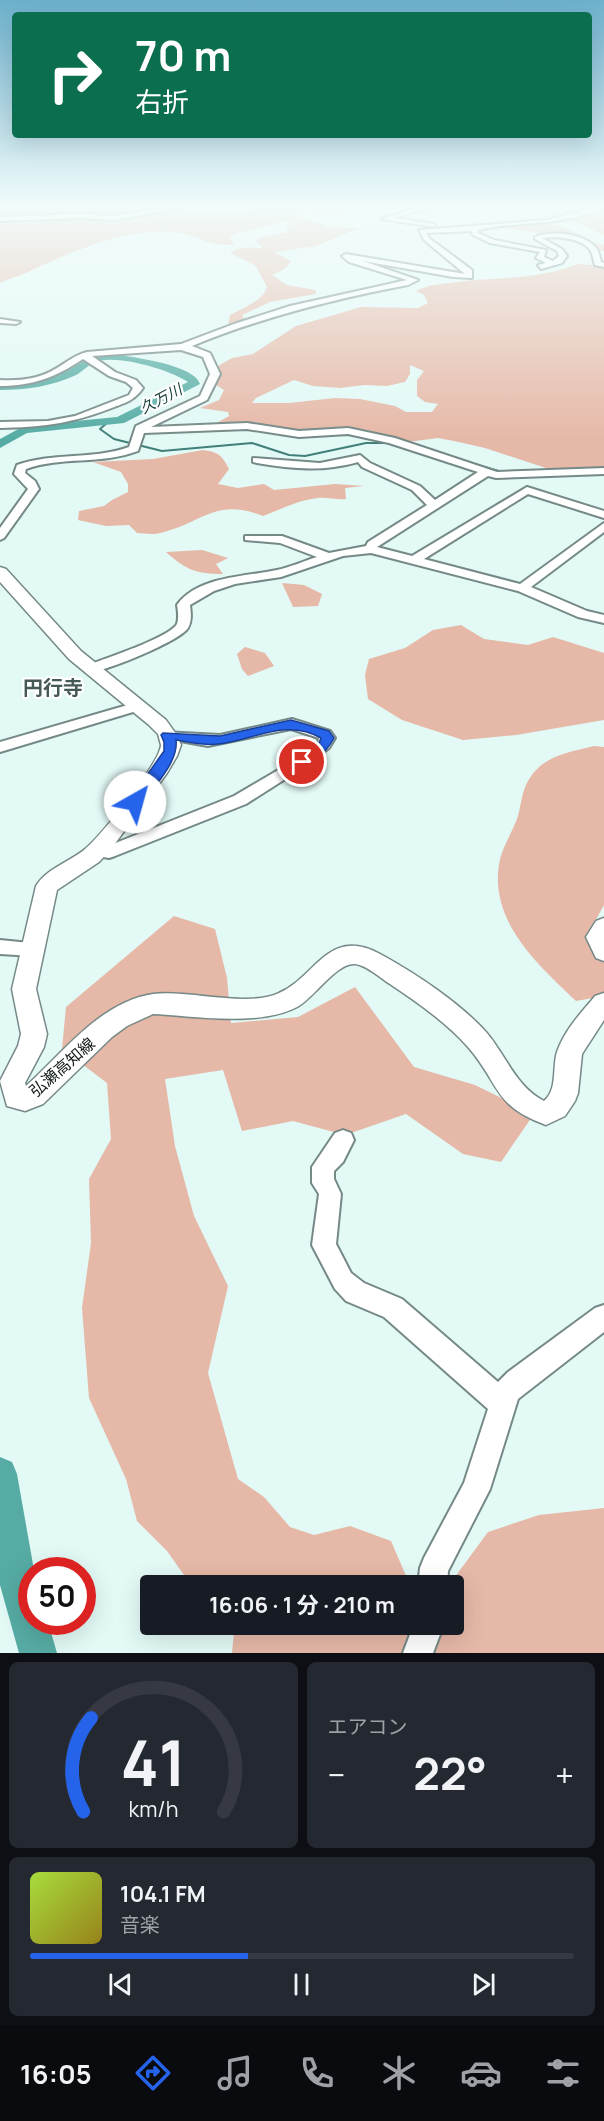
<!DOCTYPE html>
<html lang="ja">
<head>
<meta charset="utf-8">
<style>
	body { margin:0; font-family:Manrope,"Noto Sans JP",sans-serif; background:#242831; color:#f1f3f6; height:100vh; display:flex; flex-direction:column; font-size:22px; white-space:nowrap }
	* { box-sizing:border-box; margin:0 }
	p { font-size:20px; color:#9ea1a6 }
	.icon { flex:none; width:33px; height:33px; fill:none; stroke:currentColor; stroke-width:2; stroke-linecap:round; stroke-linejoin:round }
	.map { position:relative; height:1653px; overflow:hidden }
	.drawer { display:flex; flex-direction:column; gap:9px; padding:9px; background:#0d0f14; flex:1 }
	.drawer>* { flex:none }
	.top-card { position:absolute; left:12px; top:12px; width:580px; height:126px; border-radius:6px; box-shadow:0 6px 24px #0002; background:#0b6e4f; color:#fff; overflow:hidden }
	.speed { position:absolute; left:18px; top:1557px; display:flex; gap:12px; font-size:30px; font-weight:700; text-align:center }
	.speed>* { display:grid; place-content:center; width:78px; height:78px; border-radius:50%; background:#171b24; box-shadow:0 6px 24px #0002; line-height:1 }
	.speed .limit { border:9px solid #d22; background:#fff; color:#111 }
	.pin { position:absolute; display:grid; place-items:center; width:51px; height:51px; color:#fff; margin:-26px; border:3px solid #fff; border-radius:50%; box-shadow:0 2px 6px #0007 }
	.me { position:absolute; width:66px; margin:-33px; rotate:38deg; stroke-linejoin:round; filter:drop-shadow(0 0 4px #0008) }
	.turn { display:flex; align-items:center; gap:21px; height:126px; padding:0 24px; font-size:27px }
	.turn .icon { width:78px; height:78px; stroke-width:2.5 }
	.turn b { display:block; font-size:42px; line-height:51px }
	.big { font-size:45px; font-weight:700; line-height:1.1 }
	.drawer .tile { flex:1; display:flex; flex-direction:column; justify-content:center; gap:9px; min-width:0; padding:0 21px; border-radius:9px; background:#242831 }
	.drawer .dial { align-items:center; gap:0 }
	.dial svg { height:156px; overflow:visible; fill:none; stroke:#363941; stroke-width:7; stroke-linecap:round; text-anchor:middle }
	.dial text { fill:#f1f3f6; stroke:none }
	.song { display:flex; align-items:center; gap:18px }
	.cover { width:72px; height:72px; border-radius:9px; background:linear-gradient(135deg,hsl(80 70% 55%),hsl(50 70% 35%)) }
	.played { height:6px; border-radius:3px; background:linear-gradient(90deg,#2563eb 40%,#363941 40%) }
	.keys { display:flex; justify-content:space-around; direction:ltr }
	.heat { display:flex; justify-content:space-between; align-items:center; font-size:33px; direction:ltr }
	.drawer .tiles { flex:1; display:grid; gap:9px; grid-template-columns:1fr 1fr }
	.tile:last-child { grid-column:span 2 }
	.trip { position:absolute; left:140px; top:1575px; width:324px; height:60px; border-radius:6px; background:#171b24; box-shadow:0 6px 24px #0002; font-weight:700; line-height:60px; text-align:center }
	.dock { display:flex; height:96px; justify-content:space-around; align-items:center; background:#090b0e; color:#9ea1a6 }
	.dock .icon { width:42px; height:42px }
	.dock .selected { color:#2563eb }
	.dock b { font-size:27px; color:#f1f3f6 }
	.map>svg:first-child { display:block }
</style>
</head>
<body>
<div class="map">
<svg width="604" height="1653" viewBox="0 0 604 1653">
	<rect width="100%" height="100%" fill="#e2f9f6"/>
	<!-- green -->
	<g fill="#e6b8a7" fill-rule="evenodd">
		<path d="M0,207h347l-2,4c-18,5 -35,-6 -53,4l23,6 13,6 31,1 -43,18 -42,6 17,9 -5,7 -14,7 15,10 28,5 1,4 -46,8 -28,13 4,7h-9l-9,4 2,-11c11,-6 34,-15 37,-28l-12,-22 -25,-12c10,-8 20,-5 33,-5l-7,-6 2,-4 29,-6 -1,-4 5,-4 -4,-3 -53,13 -4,5 5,5c-24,5 -39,-11 -63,-12 -52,-2 -96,18 -142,39 -9,5 -20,7 -30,12v-62l6,-2 -6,-2z"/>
		<polygon points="604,208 604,235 569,219"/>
		<path d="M544,223c22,1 39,17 60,22v6h-9l-28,-13 -67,-11z"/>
		<path d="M577,264l27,2v202l-43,5 -76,-25 -31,-7 -16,-3 -30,4 -41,-12 -33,-2 -34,3 -87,-6 16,-9 -1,-4 -28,-4 19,-8 5,-10 -8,-5 5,-11 -3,-8 14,-8 21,-4 43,-28 65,-19 57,1 10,-5 -4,-8 -8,-4c13,-7 27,-7 41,-9 39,-5 83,-2 120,-18zM410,365l14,6 -7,9v16l8,6 13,2 -6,8h-26l-11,-6 -35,-7 -25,-1 -46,5h-37l4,-5 38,-18 19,6 27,2 24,-3 23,1 18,-4 5,-8z"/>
		<path d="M203,450c15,2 19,5 26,19l-11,15 20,4 26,-4 10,6 61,-6 29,2 -19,2 1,11c-10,1 -19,-2 -28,-1 -20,2 -36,11 -55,18 -48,-19 -60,7 -103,17 -7,2 -16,0 -23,0l-8,-8 -23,1 -28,-6 1,-9 25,-5 8,-6 16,-8v-8l-7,-12 -28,-10 60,-3z"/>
		<path d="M202,550l26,8 -12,6 7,10c-27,0 -37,-4 -57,-22z"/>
		<polygon points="282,583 304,585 322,594 318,606 293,607"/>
		<polygon points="461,625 484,639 528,645 553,637 604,653 604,720 516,735 463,740 402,720 368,699 365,675 369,659 405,648 433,630"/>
		<polygon points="245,647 265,653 274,666 248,676 242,669 237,654"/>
		<path d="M594,746l10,1v158l-15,27 15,29v35l-28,5c-40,-38 -89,-82 -76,-142 4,-15 13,-28 18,-43 3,-11 4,-25 10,-35 15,-26 39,-28 66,-35z"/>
		<polygon points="174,916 215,929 227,978 231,1023 298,1017 355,987 414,1067 475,1085 534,1114 501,1162 463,1154 406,1114 345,1135 293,1121 242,1131 223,1070 165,1079 175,1146 194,1216 228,1286 208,1373 238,1479 264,1497 290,1527 314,1535 350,1526 391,1541 407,1578 408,1585 191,1585 167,1551 137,1521 126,1479 89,1398 82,1308 91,1243 89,1179 111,1139 107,1083 62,1049 66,1007"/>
		<polygon points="604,1508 604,1653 232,1653 234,1632 225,1625 412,1625 413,1634 421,1625 453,1624 453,1586 449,1585 488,1532 539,1515"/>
	</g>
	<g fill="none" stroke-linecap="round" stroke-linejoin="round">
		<!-- stream-far1 -->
		<g stroke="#417f79" stroke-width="2">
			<polyline points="107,423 100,429 114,439 162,451 252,443 289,455 305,456 366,443 392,443"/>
			<polyline points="406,443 491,469"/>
		</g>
		<!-- stream -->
		<polyline stroke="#417f79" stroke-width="3" points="486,468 504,473"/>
		<!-- river -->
		<g fill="#56aca4" fill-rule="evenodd">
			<path d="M105,354c19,1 90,10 95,30l-76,39 -97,10 -27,15v-9l24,-13 93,-9 71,-35c-18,-12 -71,-28 -93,-20 -7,3 -12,9 -19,13 -23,11 -50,15 -76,15v-8c23,1 45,-2 66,-11 16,-7 20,-15 39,-17z"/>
			<polygon points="0,1457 12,1462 17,1474 34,1570 32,1570 32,1622 48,1622 57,1653 19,1653 0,1585"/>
		</g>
		<!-- minor casing -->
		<g stroke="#758987" stroke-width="4">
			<g id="minor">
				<polygon points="170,207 182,207 116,220 81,218 0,221 0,217 81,214 116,216"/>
				<polygon points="255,207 295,207 292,209"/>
				<polygon points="422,207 431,207 394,218 434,224 436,227 381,219"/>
				<path d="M595,207h9c-41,21 -85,13 -126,23v3l16,7 52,10 -2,7 9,4 6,-5 -2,-5 -22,-12v-2c16,-7 49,-4 61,11 3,4 4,9 5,14l3,1v4l-9,-2c-2,-5 -2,-11 -5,-15 -8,-12 -34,-14 -48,-12l20,11 5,7 -5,7 -21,6 -3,-4 8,-2 -10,-5 4,-6 -50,-9 -17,-8 -2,-4 -45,2 3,5 43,32v8l-19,-1 -90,-16 55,19 -10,5c-74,14 -146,32 -216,61l18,7 10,21 -13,26 -56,27 96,-4 52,8 49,-3 47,10 102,34 107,-4v6l-108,4 -8,-2 -111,71 35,9 115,-69 77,24v7l-76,-24 -104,65 96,25 84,-61v9l-73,55 56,24 17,4v8l-26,-6 -60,-26 -147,-38 -28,3 -62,21 -46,7 -21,7 -24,14c1,8 2,16 -2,23 -8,13 -89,47 -102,44l-2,-3 2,-3c17,-7 83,-28 91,-42 2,-6 1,-13 0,-19 21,-29 68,-28 100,-35 14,-3 27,-9 40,-13l-37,-14 -35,-3v-4h37l47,17 37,-7 2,-4 59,-37 -15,-15 -50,-23 -4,-5c-35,10 -66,7 -101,1l-4,-1v-4l67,5 40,-8 10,8 50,23 15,14 43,-28 -89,-29 -41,-9 -49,3 -52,-8 -103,4 -6,18c-37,14 -76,5 -112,18l-1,4 10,8 4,8 -35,49 -4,2v-12l28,-39 -14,-15 3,-9c37,-13 76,-5 112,-18l7,-21 64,-30 10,-22 -7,-17 -22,-7 -89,6 23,16 21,8 7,8c-10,14 -19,15 -34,21 -39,15 -68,18 -109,19v-6l48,-1 27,-5 54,-21 4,-7 -7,-6 -17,-6 -26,-17c-27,18 -50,27 -83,27v-6c21,1 39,-1 57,-12 10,-6 18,-13 30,-16l94,-8 53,-20 56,-18 117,-26 -58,-18 -7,-6 4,-2 119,20 -41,-34 -5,-10 128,-10z"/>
				<polygon points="0,319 20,322 16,324 0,323"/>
				<polygon points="138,702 143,703 145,706 143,709 0,752 0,742"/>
				<polygon points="292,719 330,731 335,738 329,748 307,765 246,804 115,856 109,858 91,855 89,851 91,847 108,846 234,796 297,759 318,743 319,738 291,729 208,746 163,738 161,735 163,732 220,735"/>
				<polygon points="0,940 40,944 42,949 40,954 33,956 0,954"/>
				<polygon points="343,1130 351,1133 354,1140 343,1162 334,1171 334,1179 341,1194 336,1244 351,1273 364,1283 402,1299 498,1382 508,1372 595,1308 604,1305 604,1332 518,1399 490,1489 448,1571 447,1586 418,1586 420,1568 424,1558 464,1483 488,1409 384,1317 346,1301 335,1289 312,1245 319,1194 312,1183 312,1167 335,1133"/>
				<polygon points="414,1624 444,1624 433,1653 403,1653"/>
			</g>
		</g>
		<!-- major casing -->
		<g stroke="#758987" stroke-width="3">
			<g id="major">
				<path d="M0,567l6,2 75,82 85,69 10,14 5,11 -4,11 -10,17 -56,76 -12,13 -42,28 -21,99 11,45 -3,13 -19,36 1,3c37,-33 74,-84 127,-92 34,-5 95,14 126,-1 37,-16 49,-67 101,-39 35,19 80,49 106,78 20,23 29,54 58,69 14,-12 8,-33 13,-49 7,-20 21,-36 34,-51l4,-5 9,-3v27l-22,34 -4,39 -3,8 -10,15 -19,9c-54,-20 -45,-40 -78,-78 -21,-24 -51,-45 -78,-63 -10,-6 -23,-19 -35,-20 -18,-2 -42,35 -58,43 -38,20 -102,9 -144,7l-26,12 -15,11 -69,67 -18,7 -18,-5 -7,-25 18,-35 3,-12 -9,-45 24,-103c10,-17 33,-24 48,-36 16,-13 76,-87 77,-105l-3,-11 -9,-9 -80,-66 -69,-77z"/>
				<polygon points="604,918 604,961 596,958 586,937 596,921"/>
			</g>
		</g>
		<!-- minor -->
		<use href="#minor" fill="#fff" fill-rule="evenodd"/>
		<!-- major -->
		<use href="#major" fill="#fff" fill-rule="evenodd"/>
	</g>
	<!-- sky -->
	<linearGradient id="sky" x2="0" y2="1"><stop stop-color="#6db1cd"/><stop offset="0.47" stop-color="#f2fcfb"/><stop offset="1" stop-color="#f2fcfb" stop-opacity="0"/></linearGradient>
	<rect width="604" height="438" fill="url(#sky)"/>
	<!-- route -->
	<path fill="#2563eb" stroke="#184099" stroke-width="1.5" d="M291,720l38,11 5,7c-6,12 -19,24 -32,28l-6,-4 23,-19 2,-5c-35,-20 -67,2 -103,6 -14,2 -28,-2 -42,-4 3,22 -23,48 -36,65h-10l-2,-3 36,-51v-9l-3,-7 2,-2 57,3z"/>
	<g text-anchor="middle" stroke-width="4.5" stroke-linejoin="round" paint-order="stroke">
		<!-- far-water labels -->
		<g font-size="15" font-style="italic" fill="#143d39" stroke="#fff">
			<text transform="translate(161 399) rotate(-28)" y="5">久万川</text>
		</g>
		<!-- street labels -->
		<g font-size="16" fill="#0f1716" stroke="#fff">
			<text transform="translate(62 1067) rotate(-41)" y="6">弘瀬高知線</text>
		</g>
		<!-- quarter labels -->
		<g font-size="20" font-weight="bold" fill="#465957" stroke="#fff">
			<text x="53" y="695">円行寺</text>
		</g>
	</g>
</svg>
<div class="speed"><div class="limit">50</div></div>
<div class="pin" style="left:302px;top:762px;background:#d93025"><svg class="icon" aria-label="arrive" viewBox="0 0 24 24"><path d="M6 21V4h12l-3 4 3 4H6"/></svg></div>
<svg class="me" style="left:135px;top:802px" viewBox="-20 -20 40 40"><circle r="19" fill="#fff"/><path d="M0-13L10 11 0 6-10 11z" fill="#2563eb"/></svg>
<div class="trip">16:06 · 1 分 · 210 m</div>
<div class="top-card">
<div class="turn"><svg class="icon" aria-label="right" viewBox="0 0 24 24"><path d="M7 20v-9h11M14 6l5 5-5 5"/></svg><div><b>70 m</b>右折</div></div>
</div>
</div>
<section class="drawer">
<div class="tiles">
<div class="tile dial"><svg viewBox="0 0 100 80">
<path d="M14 69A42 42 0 1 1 86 69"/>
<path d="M14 69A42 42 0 0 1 18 21" stroke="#2563eb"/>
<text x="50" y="56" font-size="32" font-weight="700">41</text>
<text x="50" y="72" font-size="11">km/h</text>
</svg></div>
<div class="tile"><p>エアコン</p>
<div class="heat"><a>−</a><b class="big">22°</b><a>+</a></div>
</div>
<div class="tile">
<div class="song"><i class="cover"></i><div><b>104.1 FM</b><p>音楽</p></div></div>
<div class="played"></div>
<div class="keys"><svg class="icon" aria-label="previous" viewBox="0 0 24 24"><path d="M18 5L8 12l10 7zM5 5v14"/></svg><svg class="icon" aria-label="pause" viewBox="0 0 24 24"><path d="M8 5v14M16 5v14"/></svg><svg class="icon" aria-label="next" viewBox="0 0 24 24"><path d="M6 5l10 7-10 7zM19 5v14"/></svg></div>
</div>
</div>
</section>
<nav class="dock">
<b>16:05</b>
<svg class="icon selected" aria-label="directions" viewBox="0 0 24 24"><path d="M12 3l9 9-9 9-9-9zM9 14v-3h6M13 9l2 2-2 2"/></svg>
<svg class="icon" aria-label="music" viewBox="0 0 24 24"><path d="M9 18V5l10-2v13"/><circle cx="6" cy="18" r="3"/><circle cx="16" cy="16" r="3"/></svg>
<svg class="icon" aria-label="phone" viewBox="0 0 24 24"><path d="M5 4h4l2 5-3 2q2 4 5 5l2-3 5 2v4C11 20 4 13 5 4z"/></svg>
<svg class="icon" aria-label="climate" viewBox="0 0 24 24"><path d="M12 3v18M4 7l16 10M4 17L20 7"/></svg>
<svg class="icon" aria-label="car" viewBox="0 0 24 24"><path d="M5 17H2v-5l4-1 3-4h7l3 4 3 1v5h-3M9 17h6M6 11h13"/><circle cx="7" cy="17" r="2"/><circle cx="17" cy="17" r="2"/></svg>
<svg class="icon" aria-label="filters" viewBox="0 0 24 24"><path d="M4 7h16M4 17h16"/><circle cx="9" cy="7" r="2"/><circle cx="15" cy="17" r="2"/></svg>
</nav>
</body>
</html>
